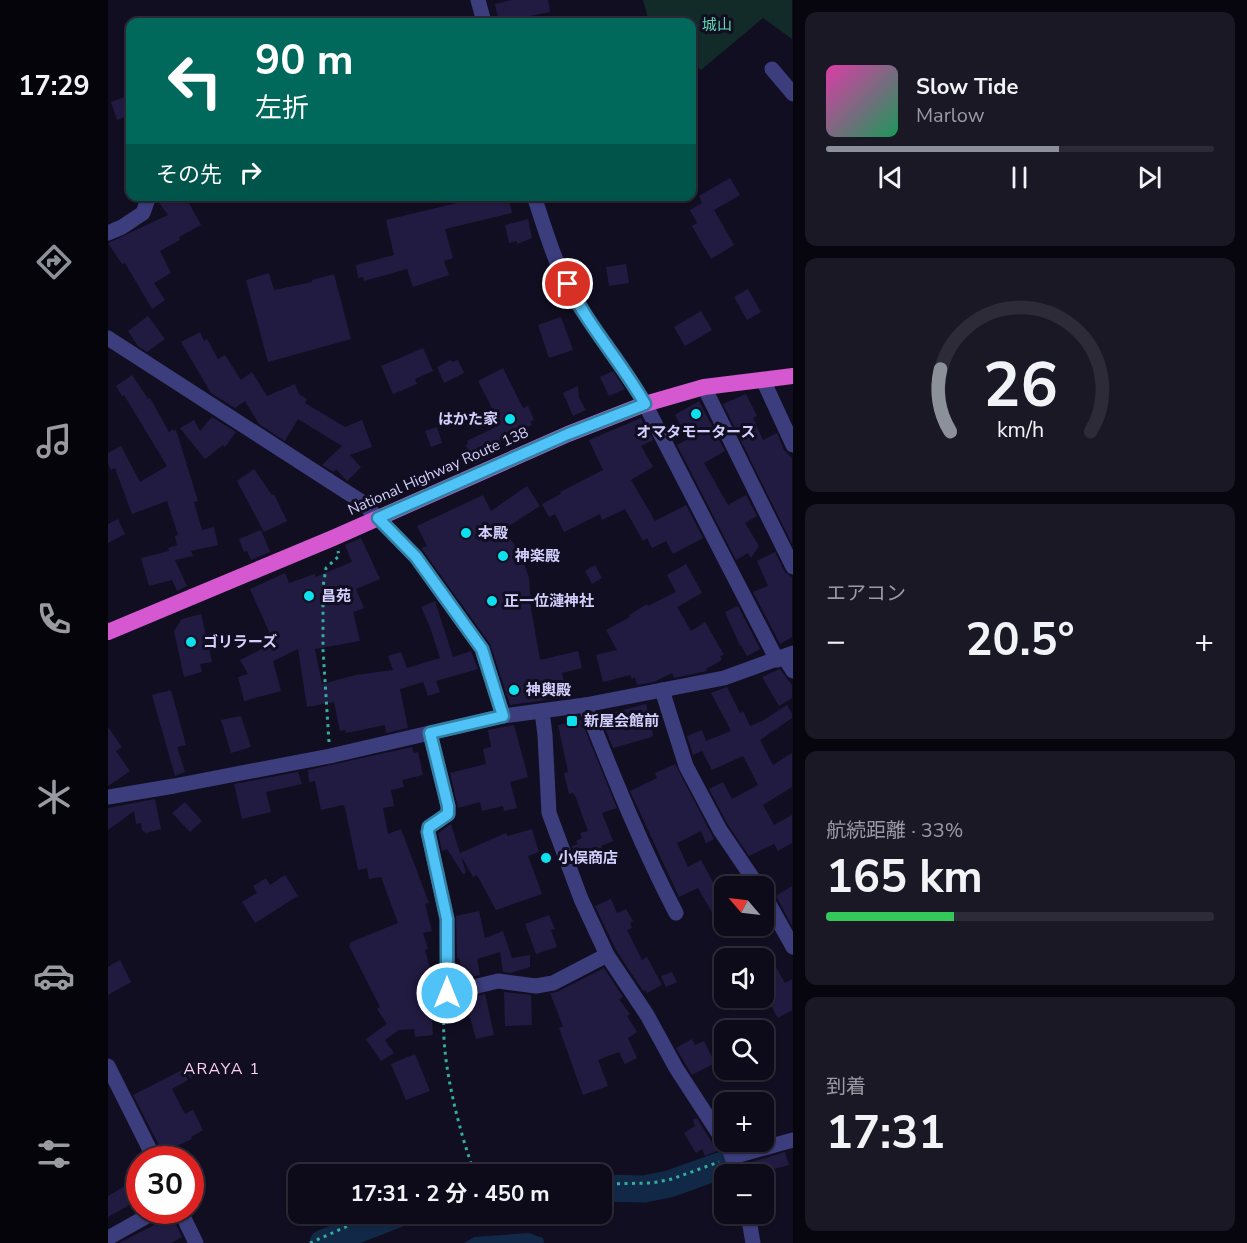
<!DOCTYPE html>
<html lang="ja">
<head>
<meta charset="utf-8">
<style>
	body { margin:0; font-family:"Nunito Sans","Noto Sans JP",sans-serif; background:#1b1826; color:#f1f3f6; height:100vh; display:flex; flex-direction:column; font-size:22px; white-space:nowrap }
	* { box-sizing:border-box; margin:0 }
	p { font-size:20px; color:#9a9aa2 }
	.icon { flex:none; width:33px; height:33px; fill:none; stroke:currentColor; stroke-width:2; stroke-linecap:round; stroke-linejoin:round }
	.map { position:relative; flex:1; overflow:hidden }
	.side { display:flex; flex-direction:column; gap:12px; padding:12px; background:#07060e; width:454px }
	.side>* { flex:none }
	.hud { position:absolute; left:18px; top:18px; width:570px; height:183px; border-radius:12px; box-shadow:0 2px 4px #0004,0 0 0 2px #2d2b38; background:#00695c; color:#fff; overflow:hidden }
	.needle { width:39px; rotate:298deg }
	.tools { position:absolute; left:606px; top:876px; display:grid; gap:12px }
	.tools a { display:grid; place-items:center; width:60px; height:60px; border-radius:12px; background:#0d0a19; box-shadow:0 2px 4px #0004,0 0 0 2px #2d2b38; font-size:30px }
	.speed { position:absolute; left:18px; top:1146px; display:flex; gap:12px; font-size:30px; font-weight:700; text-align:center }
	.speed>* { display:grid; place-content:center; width:78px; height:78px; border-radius:50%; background:#0d0a19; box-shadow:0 2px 4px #0004,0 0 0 2px #2d2b38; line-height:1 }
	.speed .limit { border:9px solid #d22; background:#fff; color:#111 }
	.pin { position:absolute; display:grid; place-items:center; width:51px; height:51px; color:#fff; margin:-26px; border:3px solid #fff; border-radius:50%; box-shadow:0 2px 6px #0007 }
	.me { position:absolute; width:66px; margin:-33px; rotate:0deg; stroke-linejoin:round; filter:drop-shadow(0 0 4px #0008) }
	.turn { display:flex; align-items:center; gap:21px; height:126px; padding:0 30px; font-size:27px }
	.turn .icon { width:78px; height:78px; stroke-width:2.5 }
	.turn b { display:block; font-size:42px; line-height:51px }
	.then { display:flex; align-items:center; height:57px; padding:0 30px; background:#0003; gap:12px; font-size:22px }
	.big { font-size:45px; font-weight:700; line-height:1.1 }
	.side .widget { flex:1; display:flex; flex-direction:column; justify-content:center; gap:9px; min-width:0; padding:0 21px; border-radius:12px; background:#1b1826 }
	.side .dial { align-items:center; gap:0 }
	.dial svg { height:156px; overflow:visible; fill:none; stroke:#2d2b38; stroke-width:7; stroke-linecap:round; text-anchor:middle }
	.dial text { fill:#f1f3f6; stroke:none }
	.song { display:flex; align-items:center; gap:18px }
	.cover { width:72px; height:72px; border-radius:9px; background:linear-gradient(135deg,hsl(320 70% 55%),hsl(150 70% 35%)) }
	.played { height:6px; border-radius:3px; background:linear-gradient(90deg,#8c9099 60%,#2d2b38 60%) }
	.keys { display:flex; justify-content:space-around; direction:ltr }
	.heat { display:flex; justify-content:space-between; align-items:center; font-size:33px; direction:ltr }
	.charge { height:9px; border-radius:4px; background:linear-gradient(90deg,#34c759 33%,#2d2b38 0) }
	.trip { position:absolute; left:180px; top:1164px; width:324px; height:60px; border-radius:12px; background:#0d0a19; box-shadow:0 2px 4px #0004,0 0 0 2px #2d2b38; font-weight:700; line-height:60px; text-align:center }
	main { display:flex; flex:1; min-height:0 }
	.menu { display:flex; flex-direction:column; width:108px; justify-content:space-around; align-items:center; background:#05040a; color:#9a9aa2 }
	.menu .icon { width:42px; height:42px }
	.menu .on { color:#8c9099 }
	.menu b { font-size:27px; color:#f1f3f6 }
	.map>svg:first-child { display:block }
</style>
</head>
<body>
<main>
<nav class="menu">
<b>17:29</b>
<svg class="icon on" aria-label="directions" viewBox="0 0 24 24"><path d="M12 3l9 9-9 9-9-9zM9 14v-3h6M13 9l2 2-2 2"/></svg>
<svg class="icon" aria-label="music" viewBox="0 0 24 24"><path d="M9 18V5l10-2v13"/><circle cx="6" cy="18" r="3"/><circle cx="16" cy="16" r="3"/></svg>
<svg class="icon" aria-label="phone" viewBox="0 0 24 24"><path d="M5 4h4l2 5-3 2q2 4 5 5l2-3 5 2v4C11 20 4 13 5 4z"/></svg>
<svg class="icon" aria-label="climate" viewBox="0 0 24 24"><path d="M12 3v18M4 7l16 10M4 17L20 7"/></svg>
<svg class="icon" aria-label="car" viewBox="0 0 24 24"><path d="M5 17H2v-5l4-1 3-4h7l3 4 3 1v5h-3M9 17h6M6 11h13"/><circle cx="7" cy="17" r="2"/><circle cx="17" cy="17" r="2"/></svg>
<svg class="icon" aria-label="filters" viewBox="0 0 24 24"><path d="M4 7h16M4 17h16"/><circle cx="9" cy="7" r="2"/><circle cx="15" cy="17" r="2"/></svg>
</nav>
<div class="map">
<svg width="685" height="1243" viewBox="0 0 685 1243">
	<rect width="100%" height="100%" fill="#110e21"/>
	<!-- green -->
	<polygon fill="#122a28" points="535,0 684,0 684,39 655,18 593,70 584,63 584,22 541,22"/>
	<!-- water -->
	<polygon fill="#112947" points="421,1233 435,1238 436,1243 356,1243 366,1237"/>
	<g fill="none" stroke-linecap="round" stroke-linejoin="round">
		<!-- river -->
		<g stroke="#112947" stroke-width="27">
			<polyline points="494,1188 536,1189 561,1184 620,1163"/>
			<polyline points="215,1243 290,1214"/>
		</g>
	</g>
	<!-- building -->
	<g fill="#211b41">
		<polygon points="403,0 440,0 442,12 391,22 387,4"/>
		<polygon points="22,95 22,115 9,120 3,102"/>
		<polygon points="622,178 632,195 606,210 626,245 603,259 584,226 589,223 582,210 594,203 591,196"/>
		<polygon points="50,196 77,196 93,225 71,237 72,240 52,251 63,273 46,283 57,300 44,309 17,263 14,264 0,243 60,215 50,201"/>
		<polygon points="378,196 400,196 404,213 337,229 345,258 336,261 341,275 305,287 299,269 256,281 255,277 250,278 248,265 286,255 278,220"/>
		<polygon points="420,219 424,238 409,244 409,241 401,243 397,225"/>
		<polygon points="518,264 521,283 501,286 498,267"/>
		<polygon points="161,273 166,290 204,282 204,280 226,274 243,339 160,362 138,280"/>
		<polygon points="640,289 653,312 639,320 626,297"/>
		<polygon points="593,311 604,330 577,346 566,327"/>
		<polygon points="40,316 57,339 39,352 30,346 20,331"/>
		<polygon points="453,317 465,350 441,358 430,325"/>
		<polygon points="92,332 96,341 99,339 110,359 117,355 133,380 144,372 159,396 187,384 191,394 199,399 197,403 237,427 254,420 264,447 242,455 253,467 239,481 228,469 226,472 214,465 234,446 190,419 177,441 151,424 137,401 127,408 103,393 73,342"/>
		<polygon points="315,348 325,371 307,379 309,384 285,394 273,366"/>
		<polygon points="343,360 344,362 350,360 356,373 336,383 329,367"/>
		<polygon points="395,368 415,408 420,406 426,420 422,422 424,425 389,442 393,450 367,464 358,445 360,444 359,441 388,427 381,411 384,410 383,406 370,381"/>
		<polygon points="505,371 517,389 501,396 492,377"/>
		<polygon points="24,375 40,399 42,398 61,432 65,429 66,431 68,430 90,501 86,502 94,530 106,527 110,545 83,551 85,556 67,560 79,586 69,591 64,580 41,586 33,558 61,551 60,548 69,545 67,536 70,535 59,501 24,514 7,468 3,470 0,464 0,453 13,446 32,482 59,466 16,395 14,396 8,386"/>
		<polygon points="470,386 471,398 478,410 465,416 455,393"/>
		<polygon points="638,394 649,416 645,418 655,440 669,433 676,450 684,458 684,544 615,404"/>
		<polygon points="591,401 617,451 596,463 620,505 638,495 649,516 637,523 651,546 643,558 640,553 628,560 569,445 580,439 567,415"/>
		<polygon points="104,417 128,432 117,447 115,445 97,459 72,428 86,420 92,431"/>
		<polygon points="533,418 545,440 533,446 545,467 523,480 547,521 578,505 595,538 565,554 558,541 544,548 539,538 535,541 517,509 494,520 492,514 456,532 447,514 441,517 434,504 453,494 452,492 495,470 481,440"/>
		<polygon points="329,427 334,443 323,447 317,431"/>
		<polygon points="146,469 164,495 166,494 179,521 156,532 129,481"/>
		<polygon points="419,486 432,506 396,529 414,557 421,578 423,608 432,660 470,651 474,668 454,673 458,690 437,696 438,700 402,705 382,644 313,548 319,546 309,526 375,495 383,511"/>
		<polygon points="10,519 17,534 0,543 0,524"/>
		<polygon points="153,530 162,552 143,560 139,551 136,552 131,539"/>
		<polygon points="253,538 272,579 248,589 256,608 245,612 252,641 207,649 214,684 248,675 285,670 280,656 293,652 299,668 332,658 322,627 313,607 327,601 345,657 363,651 370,669 328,681 332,692 320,696 315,682 292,689 300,728 278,733 277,725 238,733 237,730 232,731 226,702 199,707 190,649 165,661 173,691 136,701 130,677 140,674 132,660 166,643 142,589 177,573 181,583 207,574 207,577 244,562 237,545"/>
		<polygon points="667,552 677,572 684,577 684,637 672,644 645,592 660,586 649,561"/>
		<polygon points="578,564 594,593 569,607 583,631 597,622 616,655 612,656 614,660 598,669 599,671 566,678 564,673 546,682 529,685 527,677 524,679 522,675 495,682 488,655 509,650 498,630 522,617 521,615 539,604 540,606 568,592 559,575"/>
		<polygon points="487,565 494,578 484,584 477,571"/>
		<polygon points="630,606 652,649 639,656 633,645 632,646 617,612"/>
		<polygon points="93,614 104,662 92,664 94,672 76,677 66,631 74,619"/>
		<polygon points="672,669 684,685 684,698 671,706 654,677"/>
		<polygon points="619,687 632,713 635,711 642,726 654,721 679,705 684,714 684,718 652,740 665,765 684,753 684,787 655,805 666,825 684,815 684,843 670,851 666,844 641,856 620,825 601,789 615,782 624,799 650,785 635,756 604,770 594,751 585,755 579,736 594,730 598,741 623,731 603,693"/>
		<polygon points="63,690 78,745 69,747 77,772 67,776 44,695"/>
		<polygon points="538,704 545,735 544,737 505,748 492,716"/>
		<polygon points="133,716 143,747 123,753 113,720"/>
		<polygon points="473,720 509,808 494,813 505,841 493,846 496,854 482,859 480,856 469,860 464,846 470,844 468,841 474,838 472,833 480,831 468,798 465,793 461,794 456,773 460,772 450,725"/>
		<polygon points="406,725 420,777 402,782 409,808 396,811 395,806 374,811 372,802 350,808 342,773 378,764 375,749 383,747 380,730"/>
		<polygon points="0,727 14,747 8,751 22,771 0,786"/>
		<polygon points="304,747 306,753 310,752 315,775 294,780 296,787 283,790 286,806 275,808 280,834 293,829 321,903 317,904 324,931 315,933 320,949 317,950 323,971 325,971 327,1001 333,1004 334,1016 324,1017 325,1035 307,1037 306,1029 291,1030 277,1040 286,1053 273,1061 258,1039 279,1024 269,1009 272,1007 241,946 243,942 290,923 273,877 261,879 259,868 250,870 237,808 235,805 213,810 207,781 201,782 200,770"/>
		<polygon points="567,764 606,839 598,843 593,831 569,843 580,867 593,860 606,884 624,873 631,886 616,886 616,933 590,888 571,897 522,791 549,778 547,773"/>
		<polygon points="190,772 194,784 158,792 163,812 134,819 126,784"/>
		<polygon points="47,799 53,829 38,833 34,830 33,823 28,824 26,811 0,830 0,808"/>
		<polygon points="77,802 94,821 82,832 64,813"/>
		<polygon points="343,824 352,853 398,833 400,836 424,829 431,852 420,856 434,894 388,910 369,875 365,877 353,856 358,873 355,874 339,849 334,851 330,833"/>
		<polygon points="177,875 190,896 147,923 134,902 149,893 145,886 158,878 162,885"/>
		<polygon points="684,886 684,926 668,896"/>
		<polygon points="503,899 509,913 518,909 525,921 522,923 524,928 519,930 534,960 539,957 554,985 539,993 537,990 535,991 508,950 487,906"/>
		<polygon points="371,911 377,938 395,931 404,958 422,955 422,967 403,973 395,972 392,952 369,959 372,975 356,979 351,958 349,958 348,916"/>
		<polygon points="441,915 447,929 443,930 449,947 428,954 417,924"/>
		<polygon points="656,947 677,983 684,979 684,1010 670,1018 656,993"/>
		<polygon points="12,960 23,982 0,995 0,967"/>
		<polygon points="496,968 515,997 511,999 522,1014 519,1016 529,1032 520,1038 529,1058 517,1064 511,1052 490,1060 500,1086 475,1095 451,1028 455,1026 442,993 449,992"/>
		<polygon points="564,972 569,982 558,987 553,976"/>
		<polygon points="396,992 423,995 424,1025 397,1026"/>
		<polygon points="377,994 386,1035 368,1039 357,999"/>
		<polygon points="620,998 655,998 626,1011"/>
		<polygon points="584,1039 587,1045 596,1041 607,1063 584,1075 568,1048"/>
		<polygon points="307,1054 322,1091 298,1100 283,1064"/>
		<polygon points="88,1062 94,1072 82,1078 76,1068"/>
		<polygon points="74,1070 80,1080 64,1089 77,1114 85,1110 95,1130 83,1137 84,1139 55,1153 25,1095"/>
		<polygon points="589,1118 609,1151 597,1156 594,1149 588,1153 576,1133 587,1126 585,1120"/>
		<polygon points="677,1152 681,1165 648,1174 644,1162"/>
		<polygon points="32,1182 32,1199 0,1217 0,1196 17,1186 18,1189"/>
		<polygon points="64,1216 74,1237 63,1243 11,1243"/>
	</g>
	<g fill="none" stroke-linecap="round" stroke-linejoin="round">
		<!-- path -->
		<g stroke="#34ad9f" stroke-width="3" stroke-dasharray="3 4.5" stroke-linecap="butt">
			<polyline points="221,742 215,650 215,587 218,568 231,556 230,551"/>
			<path d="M337,1007c-7,44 14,125 30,167"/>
			<polyline points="494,1184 544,1183 564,1179 611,1162"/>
			<polyline points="202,1243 253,1220 277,1214"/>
		</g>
		<!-- minor -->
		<g stroke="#3c3d7d" stroke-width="15">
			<polyline points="370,0 376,22"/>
			<path d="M426,196c12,36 23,75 44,108 22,34 47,64 67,100l132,256"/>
			<polyline points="0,233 14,227 35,213 41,196"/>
			<polyline points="0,338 254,502 308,557 374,649 395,716"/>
			<polyline points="655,380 685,445"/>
			<polyline points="596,387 685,567"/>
			<polyline points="676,657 685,671"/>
			<polyline points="554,690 578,766 612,830 650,886"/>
			<path d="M477,705c28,70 56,141 91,208"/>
			<polyline points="434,711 437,735 441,813 473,899 499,955 539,1015 568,1068 622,1151 630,1174"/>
			<polyline points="322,733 340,806 340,814 321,827 320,832 339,919 340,993 390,981 428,986 445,983 499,955"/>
			<polyline points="0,797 66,786 222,756 395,716 477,705 616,678 685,653"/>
			<polyline points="656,895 685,947"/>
			<polyline points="0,1066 47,1160"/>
			<polyline points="624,1157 685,1140"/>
			<polyline points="72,1210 88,1243"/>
			<polyline points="640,1214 645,1243"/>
			<polyline points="0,1238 50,1210"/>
		</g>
		<!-- tertiary -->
		<polyline stroke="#3c3d7d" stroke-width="15" points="664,69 685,94"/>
		<!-- trunk -->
		<polyline stroke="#d658d0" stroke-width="16" points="0,632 225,538 460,434 537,404 596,387 685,376"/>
	</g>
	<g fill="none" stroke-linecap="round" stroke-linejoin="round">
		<!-- route casing -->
		<g stroke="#337fa1" stroke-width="15">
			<path id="route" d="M339,993v-74l-19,-87 1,-5 19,-13v-8l-18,-73 73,-17 -21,-67 -66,-92 -38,-39 190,-84 77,-30c-23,-41 -57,-78 -77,-120"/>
		</g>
		<!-- route -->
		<use href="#route" stroke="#4fc3f7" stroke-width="10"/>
	</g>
	<!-- markers -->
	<g fill="#0ce2ed" stroke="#110e21" stroke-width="2">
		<circle cx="588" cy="414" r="6"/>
		<circle cx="402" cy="419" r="6"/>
		<circle cx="358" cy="533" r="6"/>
		<circle cx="395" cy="556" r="6"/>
		<circle cx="201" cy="596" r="6"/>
		<circle cx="384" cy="601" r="6"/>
		<circle cx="83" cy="642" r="6"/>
		<circle cx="406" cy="690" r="6"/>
		<rect x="458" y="715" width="12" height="12" rx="3"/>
		<circle cx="438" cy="858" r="6"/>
	</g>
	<g text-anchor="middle" stroke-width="6" stroke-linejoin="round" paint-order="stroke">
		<!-- park labels -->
		<g font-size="15" fill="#61d8b4" stroke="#110e21">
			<text x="609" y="30">城山</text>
		</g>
		<!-- poi labels -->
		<g font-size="15" font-weight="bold" fill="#d3d0fd" stroke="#110e21" text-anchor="start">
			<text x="390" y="424" text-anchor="end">はかた家</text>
			<text x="588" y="437" text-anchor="middle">オマタモータース</text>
			<text x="370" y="538">本殿</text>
			<text x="407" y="561">神楽殿</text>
			<text x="213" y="601">昌苑</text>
			<text x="396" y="606">正一位漣神社</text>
			<text x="95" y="647">ゴリラーズ</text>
			<text x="418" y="695">神輿殿</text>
			<text x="476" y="726">新屋会館前</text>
			<text x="450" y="863">小俣商店</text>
		</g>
		<!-- street labels -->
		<g font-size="15" fill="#d3d0fd" stroke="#110e21">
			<text transform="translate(330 471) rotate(-24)" y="5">National Highway Route 138</text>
		</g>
		<!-- neighbourhood labels -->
		<g font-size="16" letter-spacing="1.5" fill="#fdd2ef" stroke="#110e21">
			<text x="114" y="1074">ARAYA 1</text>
		</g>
	</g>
</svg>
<div class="tools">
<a><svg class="needle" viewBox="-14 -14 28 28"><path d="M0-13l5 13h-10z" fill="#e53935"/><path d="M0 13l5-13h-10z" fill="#9a9aa2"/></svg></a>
<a><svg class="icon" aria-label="sound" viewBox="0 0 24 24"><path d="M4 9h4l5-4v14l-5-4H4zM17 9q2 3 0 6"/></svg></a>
<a><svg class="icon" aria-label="search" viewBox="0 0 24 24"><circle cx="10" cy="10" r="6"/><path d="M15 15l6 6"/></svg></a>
<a>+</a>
<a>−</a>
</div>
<div class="speed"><div class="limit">30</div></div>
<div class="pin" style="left:460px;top:284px;background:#d93025"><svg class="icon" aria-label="arrive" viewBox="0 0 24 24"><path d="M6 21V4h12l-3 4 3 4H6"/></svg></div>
<svg class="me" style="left:339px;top:993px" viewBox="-20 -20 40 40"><circle r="17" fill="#4fc3f7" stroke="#fff" stroke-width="3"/><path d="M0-11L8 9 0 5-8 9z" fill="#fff"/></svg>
<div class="trip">17:31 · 2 分 · 450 m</div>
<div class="hud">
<div class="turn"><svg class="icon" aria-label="left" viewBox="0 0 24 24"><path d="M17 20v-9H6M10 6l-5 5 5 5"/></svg><div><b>90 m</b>左折</div></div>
<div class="then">その先<svg class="icon" aria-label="right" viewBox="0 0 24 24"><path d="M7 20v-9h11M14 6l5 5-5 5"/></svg></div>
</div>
</div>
<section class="side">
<div class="widget">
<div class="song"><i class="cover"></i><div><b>Slow Tide</b><p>Marlow</p></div></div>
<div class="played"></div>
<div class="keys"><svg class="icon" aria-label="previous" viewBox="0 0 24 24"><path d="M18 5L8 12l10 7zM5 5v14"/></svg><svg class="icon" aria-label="pause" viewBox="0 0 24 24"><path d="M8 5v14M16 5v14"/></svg><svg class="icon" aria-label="next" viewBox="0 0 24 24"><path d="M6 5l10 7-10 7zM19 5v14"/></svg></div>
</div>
<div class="widget dial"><svg viewBox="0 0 100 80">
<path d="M14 69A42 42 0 1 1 86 69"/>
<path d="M14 69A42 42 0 0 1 9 37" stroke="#8c9099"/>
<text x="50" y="56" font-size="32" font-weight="700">26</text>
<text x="50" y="72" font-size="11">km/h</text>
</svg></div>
<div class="widget"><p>エアコン</p>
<div class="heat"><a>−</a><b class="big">20.5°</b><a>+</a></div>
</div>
<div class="widget"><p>航続距離 · 33%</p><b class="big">165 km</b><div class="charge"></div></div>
<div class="widget"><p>到着</p><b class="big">17:31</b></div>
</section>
</main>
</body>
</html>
